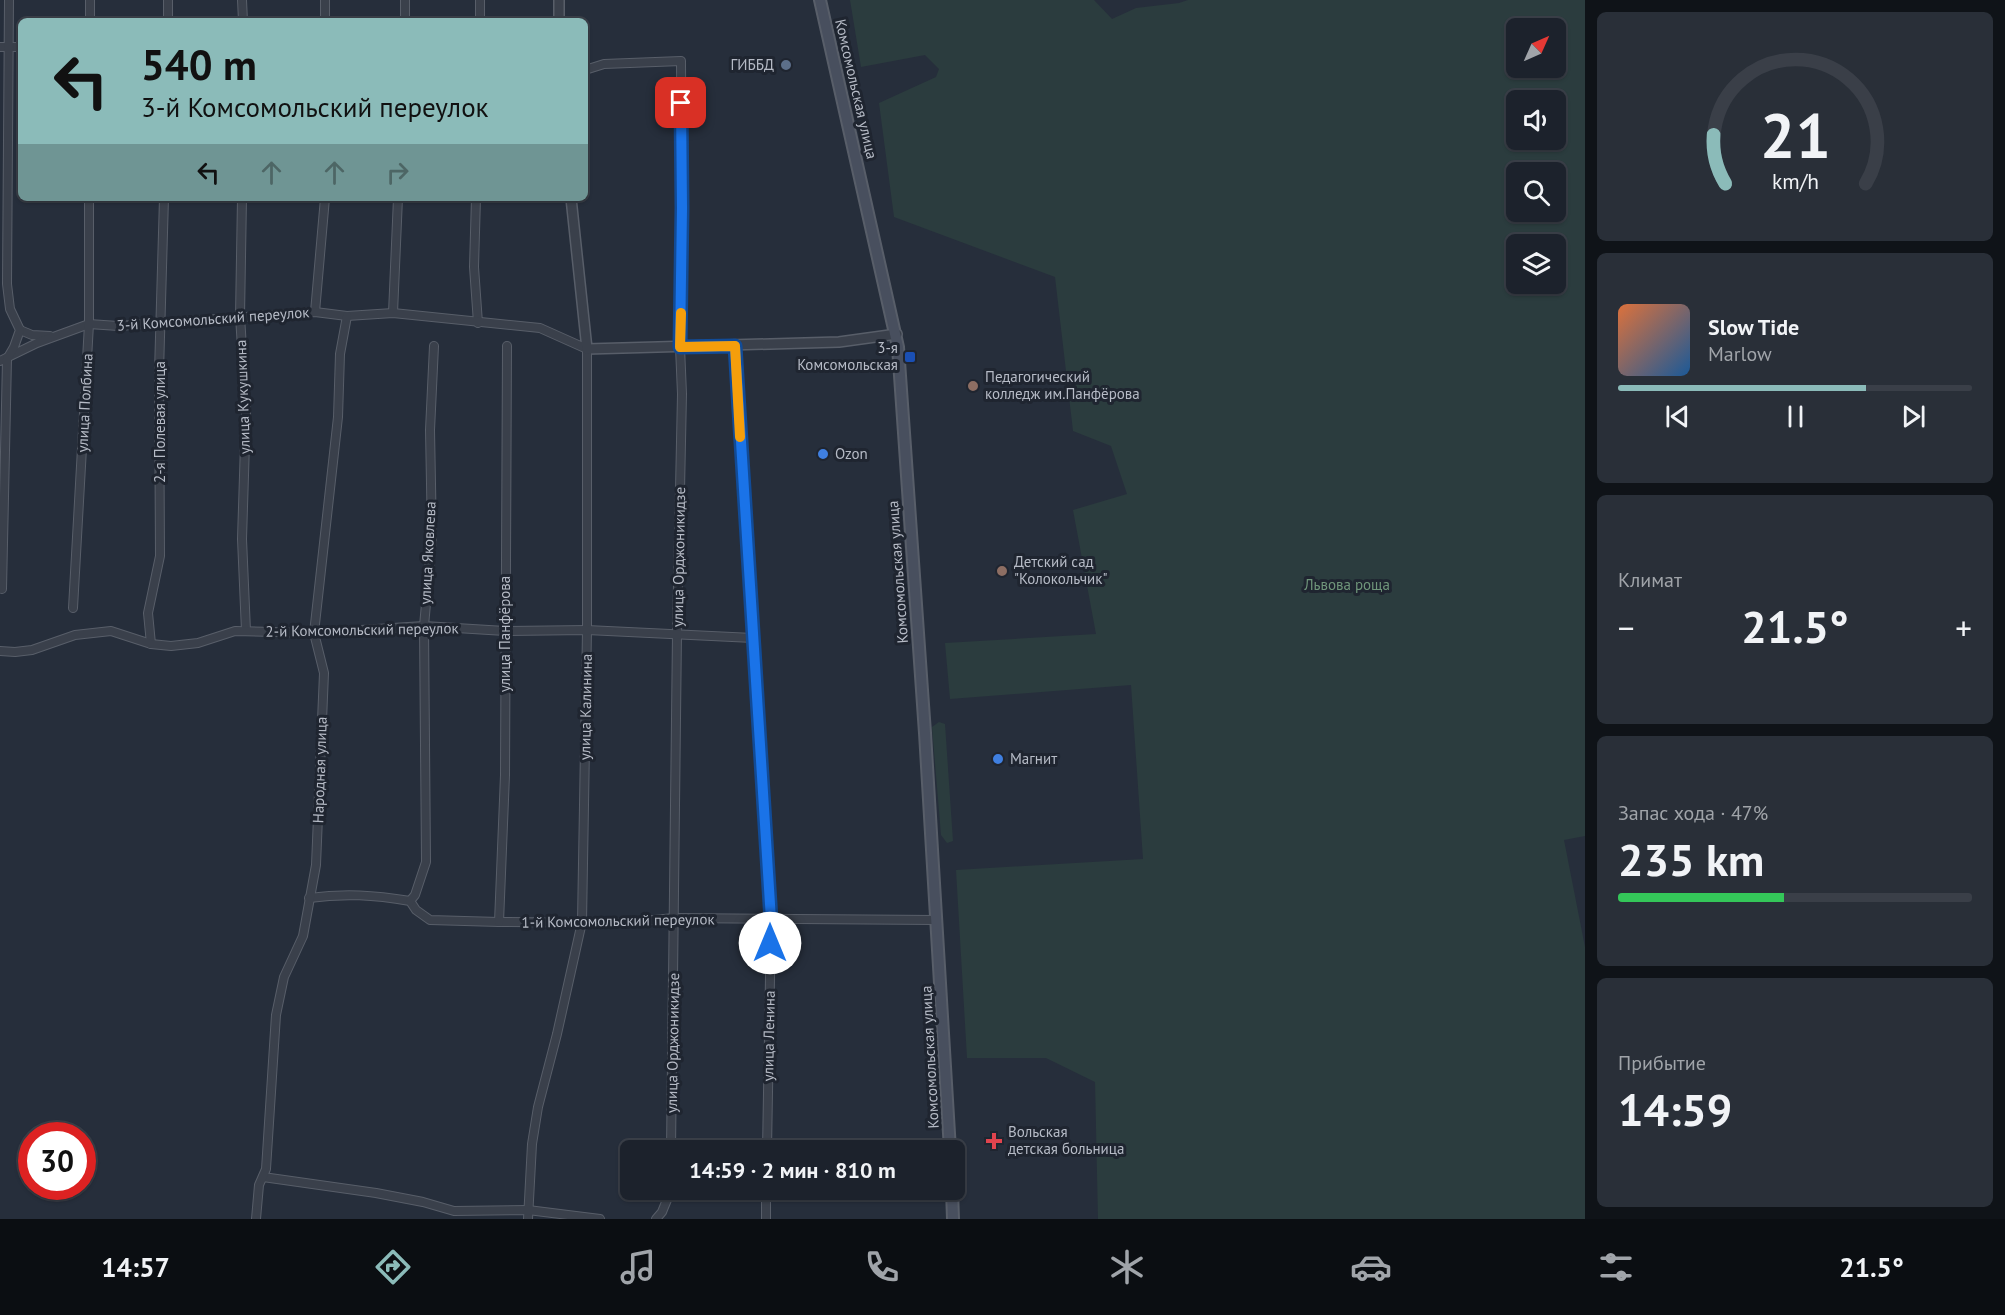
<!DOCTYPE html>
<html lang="ru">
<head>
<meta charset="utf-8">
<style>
	body { margin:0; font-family:"PT Sans",sans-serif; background:#292f38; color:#f1f3f6; height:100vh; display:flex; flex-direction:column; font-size:22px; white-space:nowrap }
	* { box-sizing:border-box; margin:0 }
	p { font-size:20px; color:#a0a4a9 }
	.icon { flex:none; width:33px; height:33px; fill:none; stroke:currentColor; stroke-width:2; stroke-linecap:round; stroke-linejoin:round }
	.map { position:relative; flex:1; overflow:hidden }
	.side { display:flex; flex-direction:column; gap:12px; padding:12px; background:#0f1318; width:420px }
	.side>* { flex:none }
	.top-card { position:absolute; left:18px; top:18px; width:570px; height:183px; border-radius:9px; box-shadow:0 2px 4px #0004,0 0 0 2px #3a3f48; background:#8bbbb9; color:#111; overflow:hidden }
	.needle { width:39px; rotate:45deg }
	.buttons { position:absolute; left:1506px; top:18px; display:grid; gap:12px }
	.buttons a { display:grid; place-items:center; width:60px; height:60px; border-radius:9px; background:#1c222c; box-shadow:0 2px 4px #0004,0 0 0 2px #3a3f48; font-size:30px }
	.speed { position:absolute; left:18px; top:1122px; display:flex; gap:12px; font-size:30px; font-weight:700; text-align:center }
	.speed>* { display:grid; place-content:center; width:78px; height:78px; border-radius:50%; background:#1c222c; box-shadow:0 2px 4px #0004,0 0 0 2px #3a3f48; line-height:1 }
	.speed .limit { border:9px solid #d22; background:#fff; color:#111 }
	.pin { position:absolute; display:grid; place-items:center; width:51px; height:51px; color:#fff; margin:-26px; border-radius:12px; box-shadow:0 3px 9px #0006 }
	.me { position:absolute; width:66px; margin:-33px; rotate:0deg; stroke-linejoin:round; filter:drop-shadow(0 0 4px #0008) }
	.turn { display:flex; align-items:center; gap:21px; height:126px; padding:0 24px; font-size:27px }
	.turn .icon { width:78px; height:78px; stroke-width:2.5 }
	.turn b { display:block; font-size:42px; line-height:51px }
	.lanes { display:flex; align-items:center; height:57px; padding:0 24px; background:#0003; justify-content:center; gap:30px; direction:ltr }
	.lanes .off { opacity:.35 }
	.big { font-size:45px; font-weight:800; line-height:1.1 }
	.side .tile { flex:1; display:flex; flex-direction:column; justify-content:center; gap:9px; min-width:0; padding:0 21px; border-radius:9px; background:#292f38 }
	.side .dial { align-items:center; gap:0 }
	.dial svg { height:156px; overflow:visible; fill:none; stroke:#3a3f48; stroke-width:7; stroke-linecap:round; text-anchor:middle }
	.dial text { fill:#f1f3f6; stroke:none }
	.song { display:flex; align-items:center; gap:18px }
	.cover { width:72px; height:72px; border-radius:9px; background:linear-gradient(135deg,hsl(20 70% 55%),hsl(210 70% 35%)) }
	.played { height:6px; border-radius:3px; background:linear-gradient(90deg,#8bbbb9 70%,#3a3f48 70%) }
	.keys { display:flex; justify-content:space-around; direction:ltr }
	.heat { display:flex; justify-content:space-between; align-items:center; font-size:33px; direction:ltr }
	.charge { height:9px; border-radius:4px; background:linear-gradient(90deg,#34c759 47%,#3a3f48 0) }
	.trip { position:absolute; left:620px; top:1140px; width:345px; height:60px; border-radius:9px; background:#1c222c; box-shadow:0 2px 4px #0004,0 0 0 2px #3a3f48; font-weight:800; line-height:60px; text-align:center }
	.dock { display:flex; height:96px; justify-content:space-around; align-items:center; background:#0b0e12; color:#a0a4a9 }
	.dock .icon { width:42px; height:42px }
	.dock .active { color:#8bbbb9 }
	.dock b { font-size:27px; color:#f1f3f6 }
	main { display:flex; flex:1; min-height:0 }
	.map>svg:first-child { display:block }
</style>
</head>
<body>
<main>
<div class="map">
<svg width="1585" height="1219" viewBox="0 0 1585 1219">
	<rect width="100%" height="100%" fill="#262e3b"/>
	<!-- green -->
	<g fill="#2b3c3e" fill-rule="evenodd">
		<path d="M850,0h244l18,19 24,-11 43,-5 9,-3h397v836l-21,4 21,107v272h-487l-3,-137 -49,-24h-79l-11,-188 187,-11 -12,-174 -181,14 -5,-56 151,-9 -23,-124 54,-16 -16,-48 -38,-15 -18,-154 -161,-60 -15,-114 57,-26 3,-8 -14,-14 -64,12zM1516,28h40v40h-40zM1516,100h40v40h-40zM1516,172h40v40h-40zM1516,244h40v40h-40z"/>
		<polygon points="939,722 945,724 953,841 947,843 941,835 932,727"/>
	</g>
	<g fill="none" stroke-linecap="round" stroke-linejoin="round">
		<!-- minor casing -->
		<g stroke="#585e69" stroke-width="10">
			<g id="minor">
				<polyline points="242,0 243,21"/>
				<polyline points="325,0 325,21"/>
				<polyline points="405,0 405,21"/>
				<polyline points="90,21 90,0"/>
				<polyline points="168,21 168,0"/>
				<polyline points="480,21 480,0"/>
				<polyline points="0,47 21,47"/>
				<polyline points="585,70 604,64 681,61 682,208 680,347 682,394 677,633 671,1150"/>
				<polyline points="242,198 240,316 246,412 242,539 246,631"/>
				<polyline points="476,198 474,267 478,323"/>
				<polyline points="315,312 325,198"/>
				<polyline points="393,313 398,198"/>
				<polyline points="20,330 32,335 50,336"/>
				<polyline points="735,346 771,920 767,1150"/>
				<polyline points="0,361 37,343 89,324 118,326 315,312 347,316 393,313 540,328 587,349 587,630 582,922 557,1034 538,1107 532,1144 528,1219"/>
				<polyline points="2,589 7,359 14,347 20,330 10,309 7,284 9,0"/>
				<polyline points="73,608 89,324 89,198"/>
				<polyline points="151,644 148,613 160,556 159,372 164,198"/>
				<polyline points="0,651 15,652 32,650 75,635 111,631 151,644 171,646 198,643 235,631 314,633 424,626 505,631 587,630 753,638"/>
				<path d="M309,898c36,-5 65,-3 101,3l6,9 14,10 69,2 124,1 51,-5 262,2"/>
				<polyline points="410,901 415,895 426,862 424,626 432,537 430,430 434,346"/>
				<polyline points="499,922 505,775 507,346"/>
				<polyline points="263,1177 376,1193 423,1202 454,1211 528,1210 600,1219"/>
				<polyline points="256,1219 259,1185 266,1169 276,1015 284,977 303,936 316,865 324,673 314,633 338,417 340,354 347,316"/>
				<polyline points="656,1219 662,1212 671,1190"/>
				<polyline points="766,1219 766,1190"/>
			</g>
		</g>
		<!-- tertiary casing -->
		<g stroke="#585e69" stroke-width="12">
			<g id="tertiary">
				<polyline points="559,0 559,21"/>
				<polyline points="571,198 587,349 839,342 897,334"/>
			</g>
		</g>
		<!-- secondary casing -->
		<g stroke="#585e69" stroke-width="14">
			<g id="secondary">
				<polyline points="820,0 898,347 925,733 950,1150"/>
				<polyline points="952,1190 953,1219"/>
			</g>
		</g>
		<!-- minor -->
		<use href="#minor" stroke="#3a404b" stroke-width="8"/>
		<!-- tertiary -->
		<use href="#tertiary" stroke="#3a404b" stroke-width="9"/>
		<!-- secondary -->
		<use href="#secondary" stroke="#484f5e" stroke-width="10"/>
	</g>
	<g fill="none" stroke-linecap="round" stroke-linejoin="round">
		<!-- route casing -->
		<g stroke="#114b97" stroke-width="15">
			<polyline id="route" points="681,103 682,208 680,347 735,346 771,920 770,943"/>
		</g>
		<!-- route -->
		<use href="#route" stroke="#1a73e8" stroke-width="10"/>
		<!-- slow -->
		<polyline stroke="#f59e0b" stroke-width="10" points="681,313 680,347 735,346 740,437"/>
	</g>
	<!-- markers -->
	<circle fill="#5c6f8a" stroke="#1f2530" stroke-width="2" cx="786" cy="65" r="6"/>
	<rect fill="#1a4fb4" stroke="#1f2530" stroke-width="2" x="904" y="351" width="12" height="12" rx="3"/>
	<g fill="#8d6e63" stroke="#1f2530" stroke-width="2">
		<circle cx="973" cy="386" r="6"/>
		<circle cx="1002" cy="571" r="6"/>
	</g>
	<g fill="#3f7fe0" stroke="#1f2530" stroke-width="2">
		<circle cx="823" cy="454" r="6"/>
		<circle cx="998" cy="759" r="6"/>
	</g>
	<path fill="#e0444e" stroke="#1f2530" stroke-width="2" d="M991 1132h6v6h6v6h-6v6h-6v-6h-6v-6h6z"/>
	<g text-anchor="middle" stroke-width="6" stroke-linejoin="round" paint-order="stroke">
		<!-- poi labels -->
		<g font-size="15" fill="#b6bbc6" stroke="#1f2530" text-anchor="start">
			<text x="774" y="70" text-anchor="end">ГИББД</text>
			<text x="898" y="353" text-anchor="end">3-я<tspan x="898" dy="17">Комсомольская</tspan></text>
			<text x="985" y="382">Педагогический<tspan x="985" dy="17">колледж им.Панфёрова</tspan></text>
			<text x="835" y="459">Ozon</text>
			<text x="1014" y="567">Детский сад<tspan x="1014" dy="17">"Колокольчик"</tspan></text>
			<text x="1010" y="764">Магнит</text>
			<text x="1008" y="1137">Вольская<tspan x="1008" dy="17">детская больница</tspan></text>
		</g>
		<!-- street labels -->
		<g font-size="15" fill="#b6bbc6" stroke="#1f2530">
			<text transform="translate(856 89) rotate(77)" y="5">Комсомольская улица</text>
			<text transform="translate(213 319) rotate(-4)" y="5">3-й Комсомольский переулок</text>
			<text transform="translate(243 397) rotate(-92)" y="5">улица Кукушкина</text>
			<text transform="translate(85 403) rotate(-87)" y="5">улица Полбина</text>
			<text transform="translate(160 422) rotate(-90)" y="5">2-я Полевая улица</text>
			<text transform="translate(428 553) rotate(-87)" y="5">улица Яковлева</text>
			<text transform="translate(679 557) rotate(-89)" y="5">улица Орджоникидзе</text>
			<text transform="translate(898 572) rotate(-94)" y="5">Комсомольская улица</text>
			<text transform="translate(362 630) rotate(-1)" y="5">2-й Комсомольский переулок</text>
			<text transform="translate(505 634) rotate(-90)" y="5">улица Панфёрова</text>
			<text transform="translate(586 707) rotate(-89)" y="5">улица Калинина</text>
			<text transform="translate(320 770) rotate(-88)" y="5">Народная улица</text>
			<text transform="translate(618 921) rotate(-1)" y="5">1-й Комсомольский переулок</text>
			<text transform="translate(769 1036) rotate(-89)" y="5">улица Ленина</text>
			<text transform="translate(673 1043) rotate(-89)" y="5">улица Орджоникидзе</text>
			<text transform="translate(930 1057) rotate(-93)" y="5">Комсомольская улица</text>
		</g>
		<!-- park labels -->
		<g font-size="15" fill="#6f957a" stroke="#1f2530">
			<text x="1347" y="590">Львова роща</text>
		</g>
	</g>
</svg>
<div class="buttons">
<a><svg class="needle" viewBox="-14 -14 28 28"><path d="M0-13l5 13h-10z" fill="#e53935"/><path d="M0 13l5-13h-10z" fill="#a0a4a9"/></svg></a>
<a><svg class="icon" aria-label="sound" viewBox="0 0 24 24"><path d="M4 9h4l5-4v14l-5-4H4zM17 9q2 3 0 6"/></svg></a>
<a><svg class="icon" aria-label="search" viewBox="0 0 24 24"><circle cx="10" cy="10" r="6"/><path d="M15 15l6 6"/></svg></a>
<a><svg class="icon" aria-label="layers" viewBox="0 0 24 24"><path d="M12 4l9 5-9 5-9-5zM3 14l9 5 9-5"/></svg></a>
</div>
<div class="speed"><div class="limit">30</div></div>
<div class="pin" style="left:681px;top:103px;background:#d93025"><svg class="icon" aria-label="arrive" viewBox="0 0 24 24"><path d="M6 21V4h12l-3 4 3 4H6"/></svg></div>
<svg class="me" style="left:770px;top:943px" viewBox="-20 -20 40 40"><circle r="19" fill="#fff"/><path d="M0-13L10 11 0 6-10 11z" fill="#1a73e8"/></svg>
<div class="trip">14:59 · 2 мин · 810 m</div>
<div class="top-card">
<div class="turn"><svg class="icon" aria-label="left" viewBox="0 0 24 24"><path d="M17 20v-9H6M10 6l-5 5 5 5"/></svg><div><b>540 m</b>3-й Комсомольский переулок</div></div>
<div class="lanes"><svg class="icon" aria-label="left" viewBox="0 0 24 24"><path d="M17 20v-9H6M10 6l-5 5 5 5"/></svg><svg class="icon off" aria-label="ahead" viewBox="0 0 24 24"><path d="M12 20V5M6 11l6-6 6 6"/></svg><svg class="icon off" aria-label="ahead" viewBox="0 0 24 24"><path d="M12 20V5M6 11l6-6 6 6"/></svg><svg class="icon off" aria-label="right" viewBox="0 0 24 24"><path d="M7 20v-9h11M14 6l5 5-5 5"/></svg></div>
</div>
</div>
<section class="side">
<div class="tile dial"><svg viewBox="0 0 100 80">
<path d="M14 69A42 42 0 1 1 86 69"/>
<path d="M14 69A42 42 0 0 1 8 44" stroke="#8bbbb9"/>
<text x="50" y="56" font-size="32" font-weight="700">21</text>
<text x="50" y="72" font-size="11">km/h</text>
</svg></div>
<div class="tile">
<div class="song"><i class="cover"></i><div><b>Slow Tide</b><p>Marlow</p></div></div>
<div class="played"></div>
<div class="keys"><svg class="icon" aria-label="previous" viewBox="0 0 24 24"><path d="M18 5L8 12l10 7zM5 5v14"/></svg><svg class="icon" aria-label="pause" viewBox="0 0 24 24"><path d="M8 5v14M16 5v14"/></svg><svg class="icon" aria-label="next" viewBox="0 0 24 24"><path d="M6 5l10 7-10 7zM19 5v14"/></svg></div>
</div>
<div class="tile"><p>Климат</p>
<div class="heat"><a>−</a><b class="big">21.5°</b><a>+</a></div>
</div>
<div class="tile"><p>Запас хода · 47%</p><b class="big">235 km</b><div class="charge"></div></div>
<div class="tile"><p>Прибытие</p><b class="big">14:59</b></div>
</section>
</main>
<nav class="dock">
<b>14:57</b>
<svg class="icon active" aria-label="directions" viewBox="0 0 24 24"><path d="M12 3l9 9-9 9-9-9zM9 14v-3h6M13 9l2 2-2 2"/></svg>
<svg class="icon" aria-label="music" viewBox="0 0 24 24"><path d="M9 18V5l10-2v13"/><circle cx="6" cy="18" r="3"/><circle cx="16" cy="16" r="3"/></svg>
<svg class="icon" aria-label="phone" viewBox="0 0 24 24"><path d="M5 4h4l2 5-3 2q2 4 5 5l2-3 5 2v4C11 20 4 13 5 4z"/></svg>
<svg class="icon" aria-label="climate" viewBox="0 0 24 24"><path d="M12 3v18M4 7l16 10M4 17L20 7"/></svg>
<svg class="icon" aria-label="car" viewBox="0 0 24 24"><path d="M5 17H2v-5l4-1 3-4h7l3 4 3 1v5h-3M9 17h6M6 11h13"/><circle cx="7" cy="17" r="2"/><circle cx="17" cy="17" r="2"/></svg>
<svg class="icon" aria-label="filters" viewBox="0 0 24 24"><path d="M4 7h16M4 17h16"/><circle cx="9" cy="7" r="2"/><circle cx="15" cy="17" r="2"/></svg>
<b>21.5°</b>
</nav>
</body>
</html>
